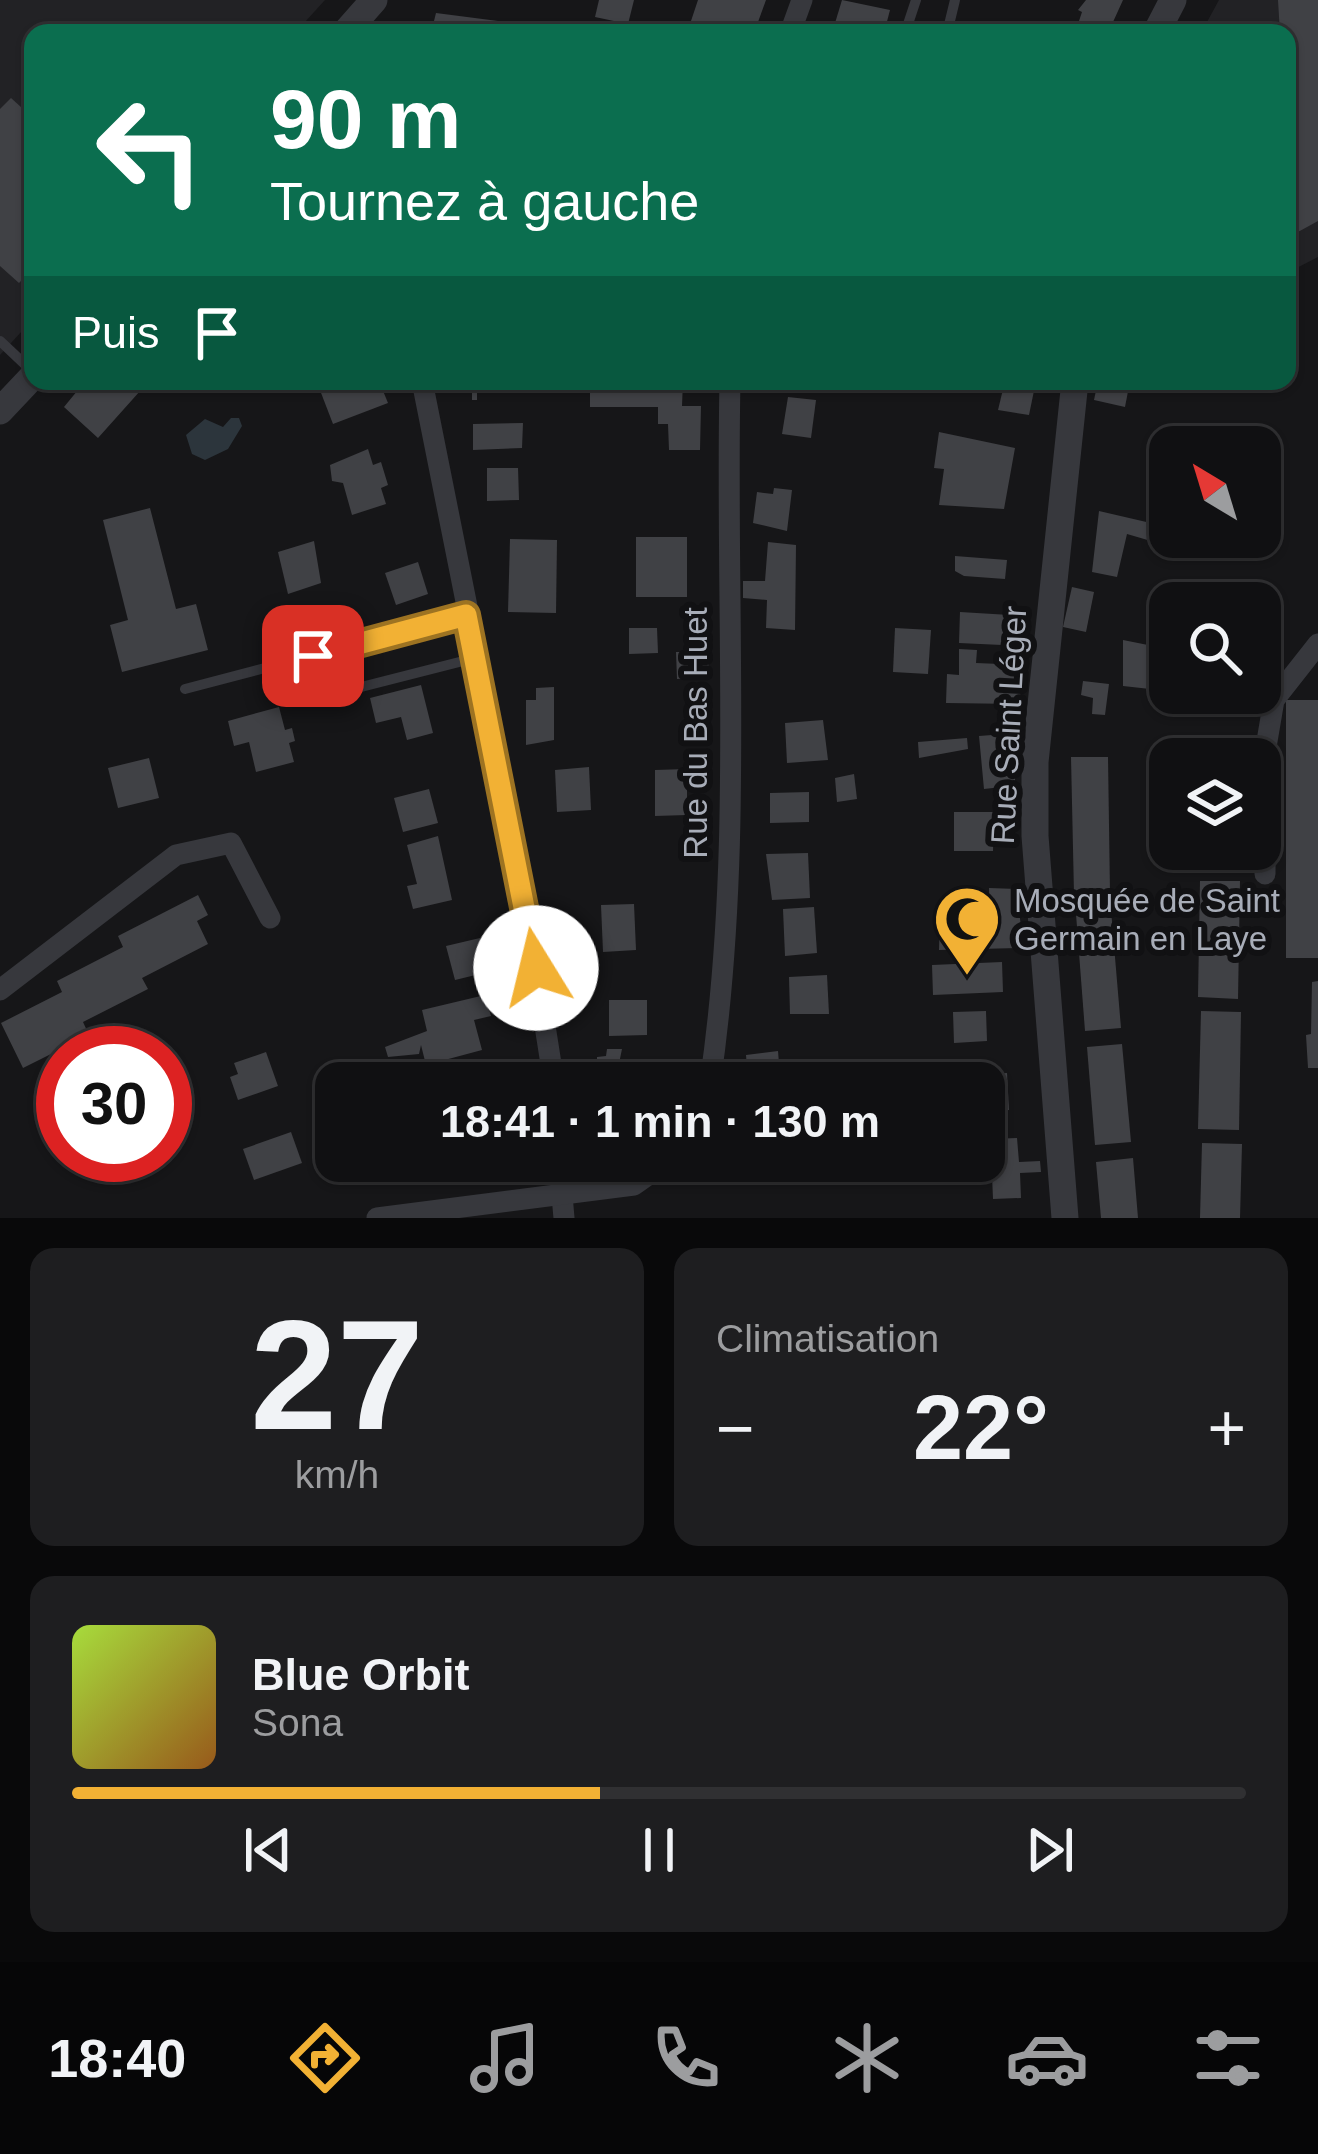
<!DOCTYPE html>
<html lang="fr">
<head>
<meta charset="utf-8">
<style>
	body { margin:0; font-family:Helvetica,sans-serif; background:#1e1e20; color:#f1f3f6; height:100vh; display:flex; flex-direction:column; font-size:45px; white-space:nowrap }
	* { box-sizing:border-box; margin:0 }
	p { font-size:39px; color:#9c9d9f }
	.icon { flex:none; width:66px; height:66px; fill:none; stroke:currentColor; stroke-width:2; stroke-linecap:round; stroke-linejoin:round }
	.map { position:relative; height:1218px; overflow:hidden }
	.sheet { display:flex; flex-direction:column; gap:30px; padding:30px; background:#09090a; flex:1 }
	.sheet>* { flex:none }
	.hud { position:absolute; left:24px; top:24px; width:1272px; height:366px; border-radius:24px; box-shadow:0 3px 9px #0004,0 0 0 3px #303032; background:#0b6e4f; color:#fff; overflow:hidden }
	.needle { width:78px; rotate:322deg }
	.buttons { position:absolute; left:1149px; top:426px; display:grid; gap:24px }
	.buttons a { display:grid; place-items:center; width:132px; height:132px; border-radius:24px; background:#101012; box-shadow:0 3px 9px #0004,0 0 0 3px #303032; font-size:60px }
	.speed { position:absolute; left:36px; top:1026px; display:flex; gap:24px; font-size:60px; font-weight:700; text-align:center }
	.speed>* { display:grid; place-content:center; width:156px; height:156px; border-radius:50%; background:#101012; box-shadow:0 3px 9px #0004,0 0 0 3px #303032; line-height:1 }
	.speed .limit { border:18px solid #d22; background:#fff; color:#111 }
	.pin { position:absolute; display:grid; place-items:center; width:102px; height:102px; color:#fff; margin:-51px; border-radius:24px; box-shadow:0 6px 18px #0006 }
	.me { position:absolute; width:132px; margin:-66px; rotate:351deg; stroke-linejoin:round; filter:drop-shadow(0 0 9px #0008) }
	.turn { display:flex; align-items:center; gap:42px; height:252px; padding:0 48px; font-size:54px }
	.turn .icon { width:156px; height:156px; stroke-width:2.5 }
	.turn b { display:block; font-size:84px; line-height:102px }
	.then { display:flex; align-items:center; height:114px; padding:0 48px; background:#0003; gap:24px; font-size:45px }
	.big { font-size:90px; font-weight:700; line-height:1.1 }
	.sheet .card { flex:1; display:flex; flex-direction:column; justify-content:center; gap:18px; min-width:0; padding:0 42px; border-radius:24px; background:#1e1e20 }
	.sheet .dial { align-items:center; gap:0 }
	.dial b { font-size:156px; line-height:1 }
	.song { display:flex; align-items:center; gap:36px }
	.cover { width:144px; height:144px; border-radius:18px; background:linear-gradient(135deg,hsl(80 70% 55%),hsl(30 70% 35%)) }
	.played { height:12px; border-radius:6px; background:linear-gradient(90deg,#f2b134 45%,#303032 45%) }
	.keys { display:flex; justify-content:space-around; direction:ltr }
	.heat { display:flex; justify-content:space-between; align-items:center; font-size:66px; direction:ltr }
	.sheet .tiles { flex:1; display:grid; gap:30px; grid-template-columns:1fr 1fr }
	.card:last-child { grid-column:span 2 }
	.trip { position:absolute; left:315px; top:1062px; width:690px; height:120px; border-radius:24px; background:#101012; box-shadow:0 3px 9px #0004,0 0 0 3px #303032; font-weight:700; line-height:120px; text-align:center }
	.tabs { display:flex; height:192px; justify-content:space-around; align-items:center; background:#060607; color:#9c9d9f }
	.tabs .icon { width:84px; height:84px }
	.tabs .current { color:#f2b134 }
	.tabs b { font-size:54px; color:#f1f3f6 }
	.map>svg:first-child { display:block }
</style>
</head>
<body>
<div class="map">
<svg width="1318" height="1218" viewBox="0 0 1318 1218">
	<rect width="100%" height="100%" fill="#161618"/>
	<!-- built -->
	<g fill="#222225">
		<polygon points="0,0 325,0 295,33 33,33 33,319 0,355"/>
		<polygon points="1219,0 1318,0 1318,257 1287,273 1287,33 1201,33"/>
	</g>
	<!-- water -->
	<polygon fill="#2c353c" points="231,418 239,418 242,426 228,449 205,460 192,454 186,435 205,419 223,427"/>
	<!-- building -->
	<g fill="#404145">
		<polygon points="599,0 634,0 628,24 595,17"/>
		<polygon points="698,0 766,0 754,33 687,33"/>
		<polygon points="842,0 890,10 884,33 832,33"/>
		<polygon points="1086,0 1123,0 1108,33 1064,33 1067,24 1077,27 1082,12 1078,10"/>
		<polygon points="1278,0 1318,0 1318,221 1287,238 1287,33 1280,33"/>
		<polygon points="436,13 498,21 494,33 431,33"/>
		<polygon points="11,98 33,118 33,268 19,283 0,266 0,109"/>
		<polygon points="78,381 149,381 98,438 64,407 82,385"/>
		<polygon points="328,381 379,381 388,403 333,424 318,385"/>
		<polygon points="472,381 511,381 511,390 477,392 477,400 472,400"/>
		<polygon points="590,381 683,381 682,406 701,406 700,450 669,450 668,424 658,424 658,407 590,407"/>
		<polygon points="1005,381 1036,381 1029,415 998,410"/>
		<polygon points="1098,381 1130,381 1125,407 1094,400"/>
		<polygon points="788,397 816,400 811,438 782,434"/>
		<polygon points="523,423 522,448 473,450 473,424"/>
		<polygon points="939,432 1015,448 1004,509 939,505 944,469 934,468"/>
		<polygon points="1166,440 1191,444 1170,447 1170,481 1160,479"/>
		<polygon points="368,449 373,465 381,462 388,485 381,488 386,504 352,515 343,483 332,481 330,465"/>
		<polygon points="487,468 518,468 519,500 487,501"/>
		<polygon points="774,488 792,490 787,531 753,523 757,492 773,494"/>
		<polygon points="150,508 176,609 196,604 208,650 122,672 110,625 128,620 103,520"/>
		<polygon points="1099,511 1155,524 1151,541 1127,534 1117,577 1092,572"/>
		<rect x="636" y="537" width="51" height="60"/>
		<polygon points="510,539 557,540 556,613 508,612"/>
		<polygon points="314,541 321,583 288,594 278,552"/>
		<polygon points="768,542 796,545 795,630 766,628 767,600 743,598 743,581 765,581"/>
		<polygon points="955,556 1007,560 1005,579 964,576 955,571"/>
		<polygon points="418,562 428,594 396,605 385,573"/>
		<polygon points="1072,587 1094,592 1086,632 1063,627"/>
		<polygon points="960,612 1026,616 1024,646 959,643"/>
		<polygon points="629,628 657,628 658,653 629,654"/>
		<polygon points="895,628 931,630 928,674 893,672"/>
		<polygon points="1123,640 1158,647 1159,690 1123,686"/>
		<polygon points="959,649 977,650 976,663 1022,665 1020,704 946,703 947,674 959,675"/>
		<polygon points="676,652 708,652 709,677 677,679"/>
		<polygon points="1083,681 1109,684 1105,715 1092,714 1093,698 1081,695"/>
		<polygon points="421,685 433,733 407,740 401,717 376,723 370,698"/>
		<polygon points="554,687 554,740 526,745 526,700 536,700 536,688"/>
		<rect x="1286" y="700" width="32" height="258"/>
		<polygon points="279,707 285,730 292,728 295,741 289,743 294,762 256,772 249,742 234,746 228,721"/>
		<polygon points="823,720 828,760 787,763 785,723"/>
		<polygon points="1018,733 1015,780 1011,786 984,789 979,736"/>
		<polygon points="967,738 968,749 919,758 918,742"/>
		<rect x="1199" y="749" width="40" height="10"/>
		<polygon points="1071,757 1108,757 1110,893 1074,894"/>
		<polygon points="149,758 159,798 118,808 108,768"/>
		<polygon points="589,767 591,810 557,812 555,770"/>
		<polygon points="687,769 687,815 655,816 655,770"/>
		<polygon points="854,774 857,799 837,802 835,778"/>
		<polygon points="429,789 438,823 403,832 394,798"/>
		<polygon points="809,792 809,822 770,823 770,793"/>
		<polygon points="954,812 994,812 993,851 954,851"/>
		<polygon points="438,836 452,900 413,909 407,886 417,884 407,845"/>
		<polygon points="1197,849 1238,849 1237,867 1197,866"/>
		<polygon points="808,853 810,898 772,900 766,854"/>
		<polygon points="1200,881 1240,881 1238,999 1198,997"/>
		<polygon points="989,888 1017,889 1023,948 939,950 940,917 952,917 952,930 990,930"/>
		<polygon points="198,895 208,915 197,921 208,944 142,978 148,989 83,1022 89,1035 23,1068 1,1023 62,992 57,981 123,947 118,936"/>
		<polygon points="634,904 636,950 603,952 601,905"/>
		<polygon points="814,907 817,953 785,956 783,909"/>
		<polygon points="1111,910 1121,1028 1085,1031 1076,914"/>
		<polygon points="480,938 488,972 455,980 446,946"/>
		<polygon points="1002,962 1003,992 933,995 932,965"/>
		<polygon points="827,975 829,1014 790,1014 789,977"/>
		<polygon points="1318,981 1318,1068 1308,1068 1306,1035 1311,1034 1312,982"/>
		<polygon points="485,995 491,1016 474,1020 482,1050 426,1065 421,1045 419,1054 388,1057 385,1047 427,1031 422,1010"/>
		<polygon points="609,1000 647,1000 647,1035 609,1036"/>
		<polygon points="986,1011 987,1041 954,1043 953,1012"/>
		<polygon points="1201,1011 1241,1012 1239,1130 1198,1129"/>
		<polygon points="1122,1044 1131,1142 1095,1145 1087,1047"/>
		<polygon points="607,1049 622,1049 615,1083 581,1083 581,1067 597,1067 597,1057 606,1056"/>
		<polygon points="778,1051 780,1076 748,1079 746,1055"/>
		<polygon points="266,1052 278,1086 238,1100 230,1077 238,1074 234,1063"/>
		<polygon points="1007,1073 1009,1110 995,1111 993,1074"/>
		<polygon points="336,1131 336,1161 382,1161 346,1180 324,1138"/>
		<polygon points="291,1132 302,1163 254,1180 243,1149"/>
		<polygon points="1017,1138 1019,1162 1040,1161 1041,1172 1020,1173 1021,1198 993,1199 992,1175 973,1176 972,1161 991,1159 990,1139"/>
		<polygon points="1202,1143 1242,1144 1240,1218 1200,1218"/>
		<polygon points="1133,1158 1138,1218 1101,1218 1096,1162"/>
	</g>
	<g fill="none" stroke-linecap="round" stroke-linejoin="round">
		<!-- service -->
		<g stroke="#37383d" stroke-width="10">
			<polyline points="905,33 916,0"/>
			<polyline points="947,33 955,0"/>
			<polyline points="0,341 33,372"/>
			<polyline points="185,689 466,615"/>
			<polyline points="318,698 475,658"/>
		</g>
		<!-- minor -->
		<g stroke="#37383d" stroke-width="21">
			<polyline points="790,33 802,0"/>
			<polyline points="422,381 524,892 554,1083"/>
			<polyline points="1265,874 1266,747 1274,700 1318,644"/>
			<polyline points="0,990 176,855 231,843 270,918"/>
			<path d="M710,1083c34,-231 15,-469 20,-702"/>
			<polyline points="559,1161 564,1218"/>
			<polyline points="377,1218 634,1185 668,1161"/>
		</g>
		<!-- tertiary -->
		<g stroke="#37383d" stroke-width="27">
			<polyline points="345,33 374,0"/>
			<polyline points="1156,33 1173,0"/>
			<polyline points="0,411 33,376"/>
			<polyline points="1065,1218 1035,836 1035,762 1075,381"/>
		</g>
	</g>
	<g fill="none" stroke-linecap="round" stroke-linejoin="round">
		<!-- route casing -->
		<g stroke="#9d7322" stroke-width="30">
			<polyline id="route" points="313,656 466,615 536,968"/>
		</g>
		<!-- route -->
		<use href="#route" stroke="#f2b134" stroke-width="21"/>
	</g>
	<!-- icons -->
	<defs>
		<g id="mosque-pin" transform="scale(3.45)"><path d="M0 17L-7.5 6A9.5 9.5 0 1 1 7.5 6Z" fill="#f2b134" stroke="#111113"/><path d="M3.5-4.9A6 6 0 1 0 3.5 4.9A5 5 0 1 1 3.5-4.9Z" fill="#111"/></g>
	</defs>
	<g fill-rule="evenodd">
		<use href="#mosque-pin" x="967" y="919"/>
	</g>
	<g text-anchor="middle" stroke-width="12" stroke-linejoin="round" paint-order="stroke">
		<!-- street labels -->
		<g font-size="33" fill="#a8adb8" stroke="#111113">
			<text transform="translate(1008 725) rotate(-87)" y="12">Rue Saint Léger</text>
			<text transform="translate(695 733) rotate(-90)" y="12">Rue du Bas Huet</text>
		</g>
		<!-- poi labels -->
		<g font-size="33" fill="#a8adb8" stroke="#111113" text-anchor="start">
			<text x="1014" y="912">Mosquée de Saint<tspan x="1014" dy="38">Germain en Laye</tspan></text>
		</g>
	</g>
</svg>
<div class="buttons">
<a><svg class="needle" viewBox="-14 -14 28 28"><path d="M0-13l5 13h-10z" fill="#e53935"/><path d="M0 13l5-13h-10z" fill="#9c9d9f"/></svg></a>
<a><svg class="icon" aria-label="search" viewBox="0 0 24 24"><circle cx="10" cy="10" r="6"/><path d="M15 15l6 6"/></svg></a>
<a><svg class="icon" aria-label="layers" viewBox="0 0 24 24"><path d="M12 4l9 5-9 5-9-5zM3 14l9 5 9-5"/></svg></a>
</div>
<div class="speed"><div class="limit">30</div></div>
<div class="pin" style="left:313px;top:656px;background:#d93025"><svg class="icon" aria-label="arrive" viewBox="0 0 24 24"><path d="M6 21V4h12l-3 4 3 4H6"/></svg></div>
<svg class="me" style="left:536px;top:968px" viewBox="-20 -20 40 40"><circle r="19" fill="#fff"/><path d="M0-13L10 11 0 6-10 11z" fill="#f2b134"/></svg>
<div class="trip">18:41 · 1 min · 130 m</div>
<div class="hud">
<div class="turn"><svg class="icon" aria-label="left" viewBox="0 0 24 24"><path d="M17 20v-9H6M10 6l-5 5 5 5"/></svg><div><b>90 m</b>Tournez à gauche</div></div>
<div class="then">Puis<svg class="icon" aria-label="arrive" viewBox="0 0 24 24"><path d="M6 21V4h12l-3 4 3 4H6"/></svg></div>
</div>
</div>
<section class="sheet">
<div class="tiles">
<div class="card dial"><b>27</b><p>km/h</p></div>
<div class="card"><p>Climatisation</p>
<div class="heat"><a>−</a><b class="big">22°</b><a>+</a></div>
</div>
<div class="card">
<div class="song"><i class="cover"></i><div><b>Blue Orbit</b><p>Sona</p></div></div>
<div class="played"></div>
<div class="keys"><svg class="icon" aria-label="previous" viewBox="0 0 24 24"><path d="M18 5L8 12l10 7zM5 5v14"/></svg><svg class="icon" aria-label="pause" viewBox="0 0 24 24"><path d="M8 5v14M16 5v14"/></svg><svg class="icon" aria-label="next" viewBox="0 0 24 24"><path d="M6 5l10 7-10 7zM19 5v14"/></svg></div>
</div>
</div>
</section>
<nav class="tabs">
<b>18:40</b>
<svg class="icon current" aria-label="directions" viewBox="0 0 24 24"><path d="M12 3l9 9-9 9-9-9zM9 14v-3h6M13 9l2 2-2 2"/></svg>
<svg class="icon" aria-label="music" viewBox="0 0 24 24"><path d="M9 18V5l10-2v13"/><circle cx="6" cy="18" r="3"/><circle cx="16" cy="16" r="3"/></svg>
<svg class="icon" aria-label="phone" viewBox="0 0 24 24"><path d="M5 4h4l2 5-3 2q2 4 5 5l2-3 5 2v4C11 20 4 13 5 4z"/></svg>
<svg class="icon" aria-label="climate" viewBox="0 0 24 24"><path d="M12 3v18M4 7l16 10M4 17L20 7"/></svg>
<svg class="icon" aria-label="car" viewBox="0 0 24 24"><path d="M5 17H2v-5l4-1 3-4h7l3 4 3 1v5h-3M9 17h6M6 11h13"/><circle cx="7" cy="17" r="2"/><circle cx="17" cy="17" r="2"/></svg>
<svg class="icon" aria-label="filters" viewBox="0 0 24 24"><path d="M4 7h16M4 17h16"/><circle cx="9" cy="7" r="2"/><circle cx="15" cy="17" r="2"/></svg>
</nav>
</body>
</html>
